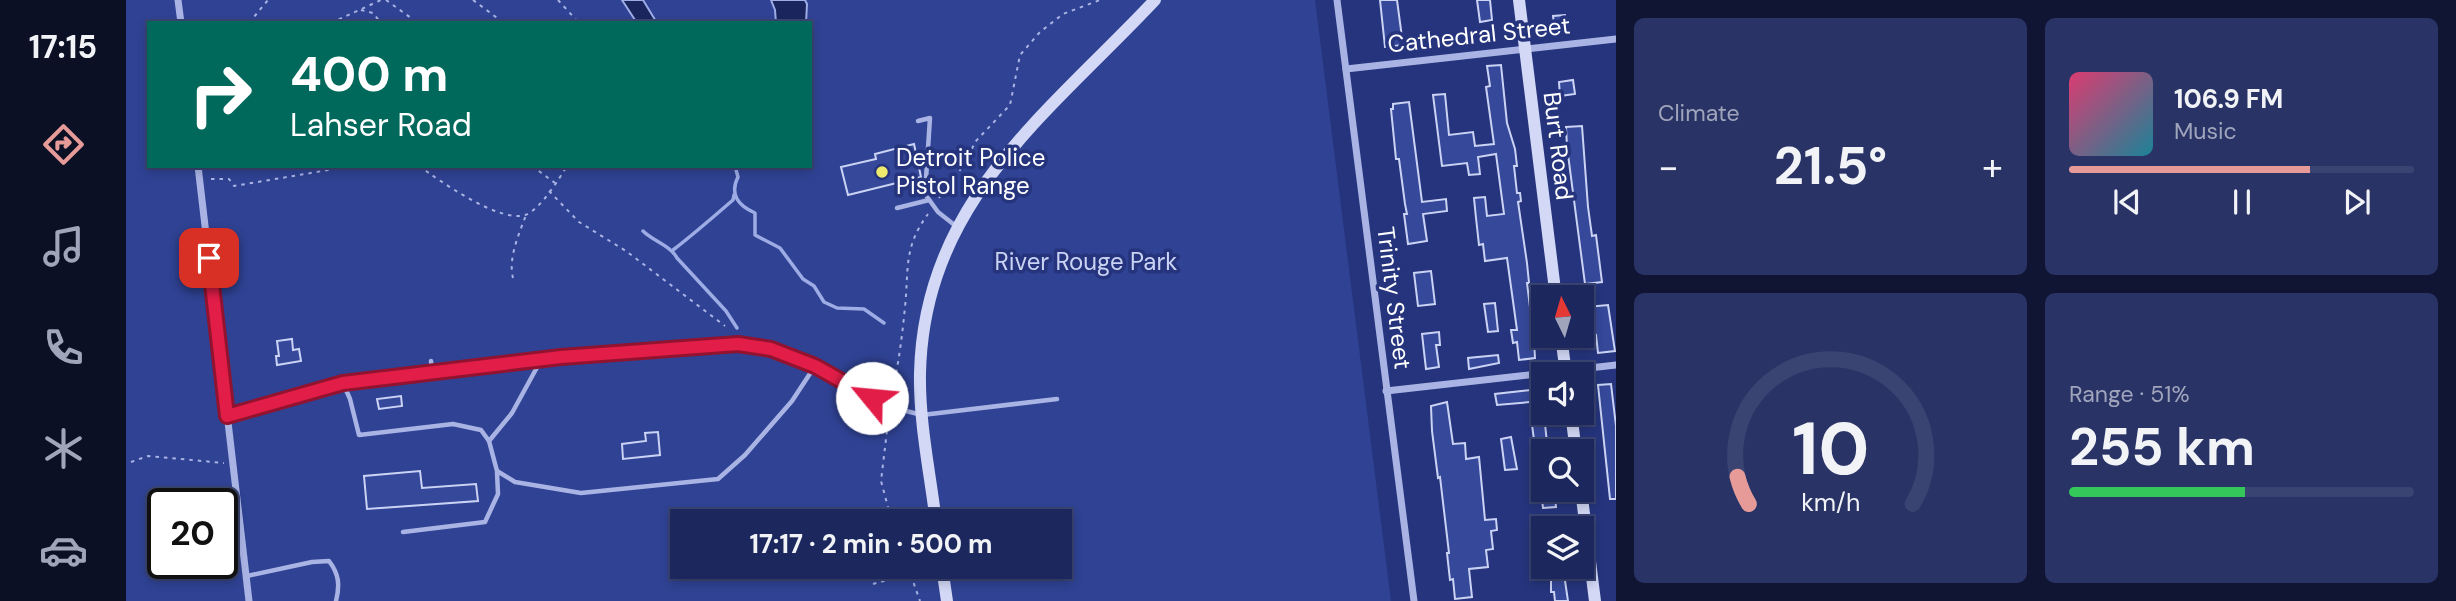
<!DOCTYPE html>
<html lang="en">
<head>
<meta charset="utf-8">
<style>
	body { margin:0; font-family:"DM Sans",sans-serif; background:#293366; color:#f1f3f6; height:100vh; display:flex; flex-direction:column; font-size:26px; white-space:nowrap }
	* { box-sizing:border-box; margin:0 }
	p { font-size:23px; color:#a0a5bc }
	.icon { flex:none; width:38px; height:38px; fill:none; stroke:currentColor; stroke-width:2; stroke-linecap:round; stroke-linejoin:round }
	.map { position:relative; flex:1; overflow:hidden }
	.panel { display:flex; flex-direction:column; gap:18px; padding:18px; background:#0f1533; width:840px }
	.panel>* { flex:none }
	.hud { position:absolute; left:21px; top:21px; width:665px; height:147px; border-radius:0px; box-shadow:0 4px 10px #0003,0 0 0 2px #3a4472; background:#00695c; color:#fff; overflow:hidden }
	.needle { width:46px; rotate:355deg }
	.fabs { position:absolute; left:1405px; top:285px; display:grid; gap:14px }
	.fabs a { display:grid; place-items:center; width:63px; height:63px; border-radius:0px; background:#1c275d; box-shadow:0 4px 10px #0003,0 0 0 2px #3a4472; font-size:35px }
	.speed { position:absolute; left:21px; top:488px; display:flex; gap:14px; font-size:35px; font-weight:700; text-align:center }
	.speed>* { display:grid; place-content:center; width:91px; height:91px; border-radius:50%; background:#1c275d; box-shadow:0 4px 10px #0003,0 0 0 2px #3a4472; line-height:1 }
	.speed .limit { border:4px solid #111; border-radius:10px; background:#fff; color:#111 }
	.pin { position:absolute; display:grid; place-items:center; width:60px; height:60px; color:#fff; margin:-30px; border-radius:14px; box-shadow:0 4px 10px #0006 }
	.me { position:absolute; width:77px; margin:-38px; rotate:298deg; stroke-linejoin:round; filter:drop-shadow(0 0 5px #0008) }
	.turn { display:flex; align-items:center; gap:24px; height:147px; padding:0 28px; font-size:32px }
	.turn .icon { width:91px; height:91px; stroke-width:2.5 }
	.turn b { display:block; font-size:49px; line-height:60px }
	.big { font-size:52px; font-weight:700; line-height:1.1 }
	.panel .tile { flex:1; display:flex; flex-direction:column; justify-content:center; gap:10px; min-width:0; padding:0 24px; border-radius:10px; background:#293366 }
	.panel .dial { align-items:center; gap:0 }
	.dial svg { height:182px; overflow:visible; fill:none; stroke:#3a4472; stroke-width:7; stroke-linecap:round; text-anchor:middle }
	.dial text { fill:#f1f3f6; stroke:none }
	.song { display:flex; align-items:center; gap:21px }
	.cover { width:84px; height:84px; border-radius:10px; background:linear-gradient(135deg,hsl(340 70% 55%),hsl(190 70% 35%)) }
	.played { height:7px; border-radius:4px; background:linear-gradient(90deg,#e69b98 70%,#3a4472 70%) }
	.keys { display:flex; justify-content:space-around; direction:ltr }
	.heat { display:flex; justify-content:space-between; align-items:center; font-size:38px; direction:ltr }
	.charge { height:10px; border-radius:5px; background:linear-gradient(90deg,#34c759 51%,#3a4472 0) }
	.panel .tiles { flex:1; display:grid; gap:18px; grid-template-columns:repeat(2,1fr) }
	.trip { position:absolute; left:544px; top:509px; width:402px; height:70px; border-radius:0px; background:#1c275d; box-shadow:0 4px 10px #0003,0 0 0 2px #3a4472; font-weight:700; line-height:70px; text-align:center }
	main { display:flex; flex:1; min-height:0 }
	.tab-bar { display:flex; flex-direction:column; width:126px; justify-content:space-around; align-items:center; background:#0b1025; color:#a0a5bc }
	.tab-bar .icon { width:49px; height:49px }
	.tab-bar .selected { color:#e69b98 }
	.tab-bar b { font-size:32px; color:#f1f3f6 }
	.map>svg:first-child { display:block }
</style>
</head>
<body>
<main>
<nav class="tab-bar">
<b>17:15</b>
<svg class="icon selected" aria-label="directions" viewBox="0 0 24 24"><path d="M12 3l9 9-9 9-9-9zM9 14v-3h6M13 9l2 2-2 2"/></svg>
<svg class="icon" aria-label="music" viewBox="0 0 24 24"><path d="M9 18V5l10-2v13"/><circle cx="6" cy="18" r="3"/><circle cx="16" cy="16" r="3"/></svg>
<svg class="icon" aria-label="phone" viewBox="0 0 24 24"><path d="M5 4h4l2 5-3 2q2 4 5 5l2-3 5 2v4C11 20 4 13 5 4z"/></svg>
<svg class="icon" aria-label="climate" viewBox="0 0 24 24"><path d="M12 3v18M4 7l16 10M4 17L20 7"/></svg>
<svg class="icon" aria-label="car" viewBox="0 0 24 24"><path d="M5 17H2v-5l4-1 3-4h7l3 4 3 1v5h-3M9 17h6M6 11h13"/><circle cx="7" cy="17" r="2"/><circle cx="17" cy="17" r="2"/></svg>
</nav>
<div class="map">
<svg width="1490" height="601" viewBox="0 0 1490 601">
	<rect width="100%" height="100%" fill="#25347c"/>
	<!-- green -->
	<path fill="#2f4293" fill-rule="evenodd" d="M0,0h1189l76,601h-1265zM23,23h661v143h-661zM37,504h59v60h-59zM556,522h378v45h-378z"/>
	<!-- water -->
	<g fill="#19255c" stroke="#9dace5" stroke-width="2">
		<polygon points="496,0 517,0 531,23 511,23"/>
		<polygon points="645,0 679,0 681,4 680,23 650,23 649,10"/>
	</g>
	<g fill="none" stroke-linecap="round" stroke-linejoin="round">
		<!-- stream -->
		<g stroke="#9dace5" stroke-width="3.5">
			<path d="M609,166l3,11c-9,18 1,29 17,36v22l25,13 23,31 11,7 10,16 13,6 27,1 20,14"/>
			<path d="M517,231c10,10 28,15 34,27l49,53 11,17"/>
			<path d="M547,250c21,-16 40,-33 60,-50l1,-5"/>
		</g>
	</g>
	<!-- building -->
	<g fill="#354899" stroke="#cbd3f4" stroke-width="2">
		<polygon points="1254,0 1271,0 1277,45 1259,47"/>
		<polygon points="1351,0 1364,0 1366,20 1354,22"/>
		<polygon points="1439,15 1441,31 1429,32 1427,16"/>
		<polygon points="1375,65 1381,123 1389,149 1391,166 1388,166 1391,193 1394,193 1395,201 1392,202 1401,263 1403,283 1401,283 1408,340 1409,358 1393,360 1391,342 1387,343 1385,330 1391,330 1381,258 1359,261 1357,244 1353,245 1350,218 1348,198 1359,197 1361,216 1378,214 1370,154 1352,157 1354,174 1343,175 1341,163 1316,166 1307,95 1319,94 1323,135 1347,132 1349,146 1368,144 1360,87 1364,86 1361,66"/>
		<polygon points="1447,80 1449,94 1434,96 1433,82"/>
		<polygon points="1283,102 1296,202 1320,199 1321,211 1297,214 1301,241 1282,244 1278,214 1281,214 1279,204 1273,159 1270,159 1265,109 1267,109 1267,104"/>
		<polygon points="1456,126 1462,207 1466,236 1470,235 1476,282 1459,284 1441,147 1440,127"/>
		<polygon points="788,144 795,177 722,195 715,167 750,159 749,154"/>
		<polygon points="1305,271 1309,304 1292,306 1288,273"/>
		<polygon points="1369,303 1372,331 1362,332 1358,304"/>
		<polygon points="1482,305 1489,351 1472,353 1470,335 1466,336 1461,307"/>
		<polygon points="1313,332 1314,345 1310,345 1313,367 1300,369 1296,334"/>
		<polygon points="166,339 167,350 173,349 175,361 151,365 150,356 153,356 151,341"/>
		<polygon points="1372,355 1373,363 1343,369 1342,358"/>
		<polygon points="1485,384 1490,426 1490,499 1484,499 1472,385"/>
		<polygon points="1414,389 1416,401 1371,405 1369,394"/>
		<polygon points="275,396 276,406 253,409 251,399"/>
		<polygon points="1321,402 1327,444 1339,443 1340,459 1353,457 1359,520 1370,519 1371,530 1365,531 1367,549 1360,550 1362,567 1343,569 1346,597 1329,599 1327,579 1324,580 1321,553 1323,553 1314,477 1312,478 1306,431 1305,406"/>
		<polygon points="1419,424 1422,452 1418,452 1418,470 1412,470 1406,425"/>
		<polygon points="532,432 534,455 497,459 496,444 520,441 519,433"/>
		<polygon points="1385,437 1391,469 1379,470 1375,439"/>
		<polygon points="294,471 296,488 350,484 352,501 241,509 238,476"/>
		<polygon points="1428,491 1430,507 1417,508 1415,492"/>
		<polygon points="1425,567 1437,567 1442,601 1429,601 1428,592 1425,592"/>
	</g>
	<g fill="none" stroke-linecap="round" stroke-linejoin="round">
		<!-- path -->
		<g stroke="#a9b4e5" stroke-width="2" stroke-dasharray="3.5 5" stroke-linecap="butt">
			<polyline points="260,0 292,23"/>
			<polyline points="347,0 378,23"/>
			<polyline points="432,0 453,23"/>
			<polyline points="235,10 247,13 255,23"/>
			<polyline points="123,23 142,0"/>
			<polyline points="205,23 255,0"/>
			<path d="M293,166c21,15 80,57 106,49 15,-5 34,-36 42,-49"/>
			<polyline points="406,166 429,183"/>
			<polyline points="85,179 103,179 108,186 220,167"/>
			<polyline points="423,191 453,222 500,251 599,326"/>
			<polyline points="813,198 840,162 849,142 884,105 894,55 914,32 937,14 974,0"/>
			<path d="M387,278c-5,-20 6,-44 13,-63"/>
			<path d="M765,398c7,-30 11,-60 14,-91 4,-38 -2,-59 23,-93"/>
			<polyline points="763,414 755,481 766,522"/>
			<polyline points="5,462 22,456 98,463"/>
			<polyline points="782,567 794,601"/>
			<polyline points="747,584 803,568"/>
		</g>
		<!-- lane -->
		<g stroke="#a9b4e5" stroke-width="4.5">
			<polyline points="792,121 804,118 799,194 812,212 831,227"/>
			<polyline points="771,208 803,200"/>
			<polyline points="305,361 306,373"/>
			<polyline points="217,383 224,399 233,435 327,424 355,430 363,441 371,471 389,482 455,493 592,479 619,455 666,401 689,366"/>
			<polyline points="101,416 217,383 435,357 612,344 645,349 689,366 764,407 796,415 931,399"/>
			<polyline points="363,441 386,413 415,360"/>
			<polyline points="277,532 359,522 372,494 371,472"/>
			<path d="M121,576l65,-14 17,-1c10,13 11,24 7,40"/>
		</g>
		<!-- street -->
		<g stroke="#a9b4e5" stroke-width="7">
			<polyline points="52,0 55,23"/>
			<polyline points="1211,0 1288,601"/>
			<polyline points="1220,69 1490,39"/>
			<polyline points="72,166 123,601"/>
			<polyline points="1260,391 1490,365"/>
		</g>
		<!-- secondary -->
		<g stroke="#d2d8f5" stroke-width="12">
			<polyline points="1393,0 1430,298"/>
			<polyline points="1435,336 1440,374"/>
			<polyline points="1445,413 1450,452"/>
			<polyline points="1455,490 1469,601"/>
			<path d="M810,522c-6,-49 -17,-100 -16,-149 4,-172 128,-259 235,-373"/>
			<polyline points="816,567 821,601"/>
		</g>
	</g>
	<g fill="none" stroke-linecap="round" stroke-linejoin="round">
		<!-- route casing -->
		<g stroke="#92132f" stroke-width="18">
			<polyline id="route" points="83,258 101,416 217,383 435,357 612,344 645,349 689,366 746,398"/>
		</g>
		<!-- route -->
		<use href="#route" stroke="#e11d48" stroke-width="12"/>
	</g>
	<!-- markers -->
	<circle fill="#eeea6d" stroke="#25347c" stroke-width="2.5" cx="756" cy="172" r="7"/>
	<g text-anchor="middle" stroke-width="7" stroke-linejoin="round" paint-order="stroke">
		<!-- street labels -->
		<g font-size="24" fill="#fff" stroke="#25347c">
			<text transform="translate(1353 35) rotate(-6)" y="8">Cathedral Street</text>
			<text transform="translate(1432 146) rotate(83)" y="8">Burt Road</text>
			<text transform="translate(1268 298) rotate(83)" y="8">Trinity Street</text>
		</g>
		<!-- poi labels -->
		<g font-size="24" fill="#fff" stroke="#25347c" text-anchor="start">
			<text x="770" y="166">Detroit Police<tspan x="770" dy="28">Pistol Range</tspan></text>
		</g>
		<!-- park labels -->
		<g font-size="24" fill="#cbd3f4" stroke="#25347c">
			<text x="960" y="270">River Rouge Park</text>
		</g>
	</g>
</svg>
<div class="fabs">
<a><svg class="needle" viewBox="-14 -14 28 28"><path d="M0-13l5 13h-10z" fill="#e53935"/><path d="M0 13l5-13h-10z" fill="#a0a5bc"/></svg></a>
<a><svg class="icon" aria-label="sound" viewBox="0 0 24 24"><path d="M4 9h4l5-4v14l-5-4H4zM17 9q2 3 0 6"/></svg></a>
<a><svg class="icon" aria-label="search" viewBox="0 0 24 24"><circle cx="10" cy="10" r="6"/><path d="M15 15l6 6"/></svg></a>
<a><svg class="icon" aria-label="layers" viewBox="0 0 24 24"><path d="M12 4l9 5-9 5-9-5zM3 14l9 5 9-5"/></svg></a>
</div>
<div class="speed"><div class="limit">20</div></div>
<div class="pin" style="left:83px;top:258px;background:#d93025"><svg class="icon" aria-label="arrive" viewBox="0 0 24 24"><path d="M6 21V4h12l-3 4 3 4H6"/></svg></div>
<svg class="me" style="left:746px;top:398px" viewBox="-20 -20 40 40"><circle r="19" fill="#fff"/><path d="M0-13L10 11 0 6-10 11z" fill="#e11d48"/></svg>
<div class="trip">17:17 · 2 min · 500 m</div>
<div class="hud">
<div class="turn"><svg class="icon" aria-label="right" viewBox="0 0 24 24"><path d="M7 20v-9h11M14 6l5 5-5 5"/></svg><div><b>400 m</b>Lahser Road</div></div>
</div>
</div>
<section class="panel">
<div class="tiles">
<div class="tile"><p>Climate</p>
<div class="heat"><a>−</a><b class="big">21.5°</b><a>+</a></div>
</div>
<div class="tile">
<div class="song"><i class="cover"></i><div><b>106.9 FM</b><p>Music</p></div></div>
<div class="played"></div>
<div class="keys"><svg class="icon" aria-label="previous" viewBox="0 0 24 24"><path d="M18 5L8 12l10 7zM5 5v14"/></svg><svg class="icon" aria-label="pause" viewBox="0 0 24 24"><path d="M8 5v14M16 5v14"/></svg><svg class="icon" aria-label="next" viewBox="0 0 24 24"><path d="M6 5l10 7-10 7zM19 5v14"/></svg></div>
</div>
<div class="tile dial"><svg viewBox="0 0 100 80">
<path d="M14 69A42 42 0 1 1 86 69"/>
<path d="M14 69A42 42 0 0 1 9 57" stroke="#e69b98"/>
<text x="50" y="56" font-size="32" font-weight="700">10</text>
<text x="50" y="72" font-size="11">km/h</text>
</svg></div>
<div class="tile"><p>Range · 51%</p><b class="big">255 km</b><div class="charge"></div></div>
</div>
</section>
</main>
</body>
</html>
